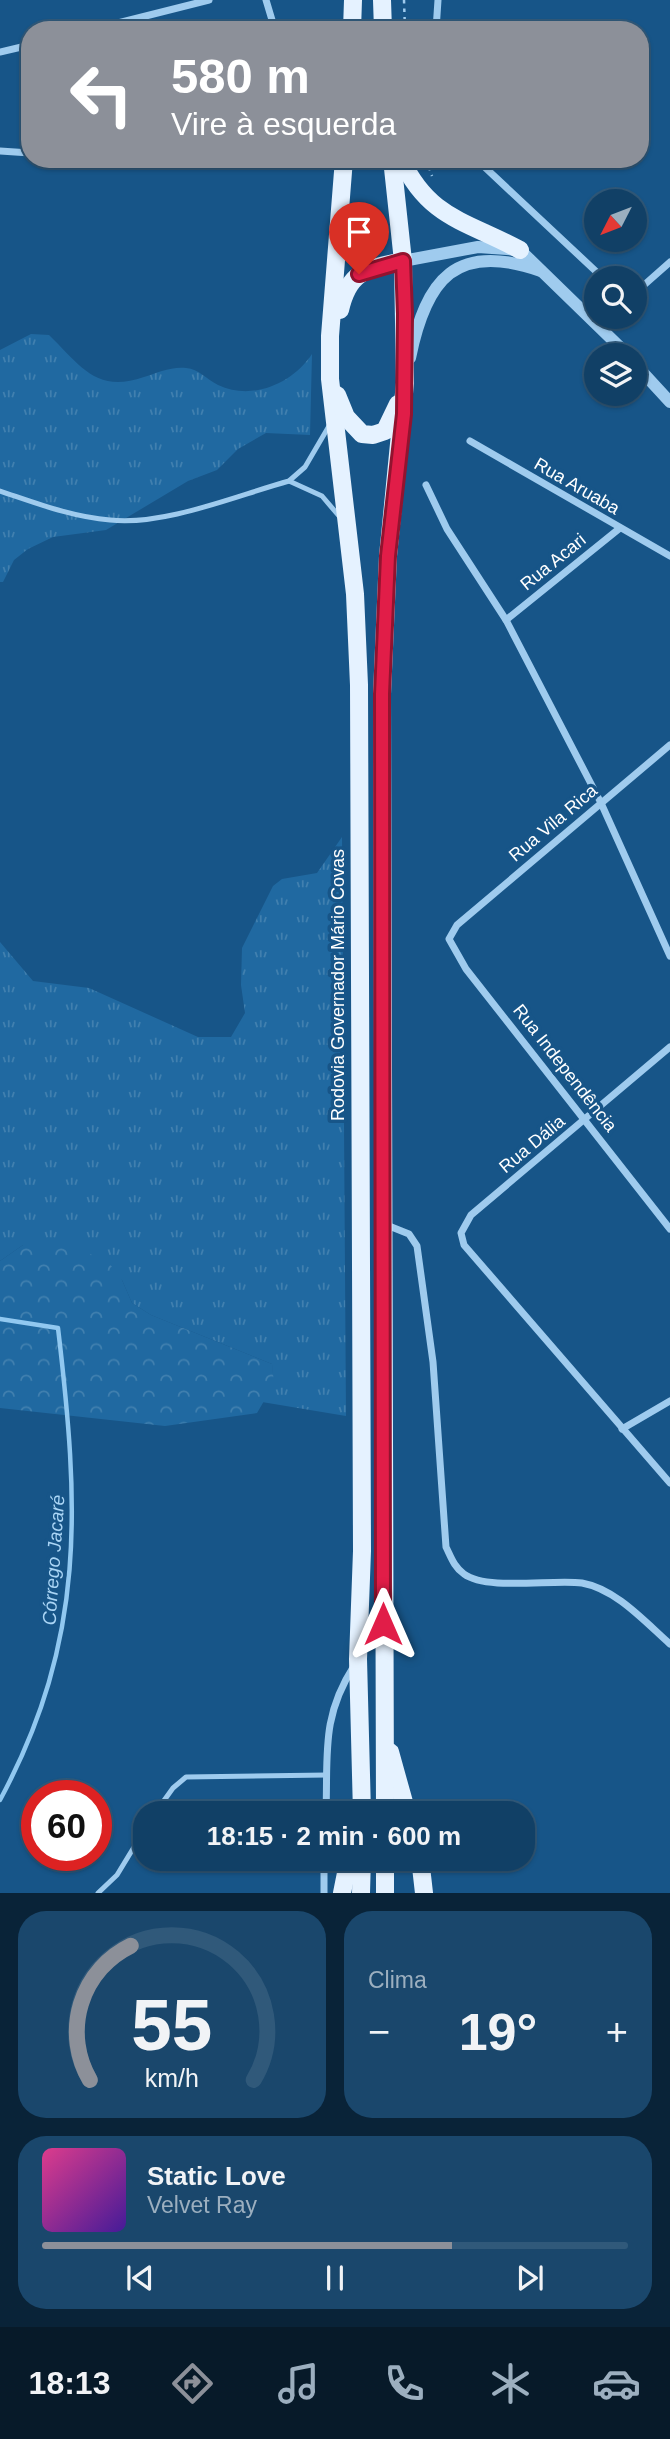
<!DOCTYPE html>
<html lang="pt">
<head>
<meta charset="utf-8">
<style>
	body { margin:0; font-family:Helvetica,sans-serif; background:#1a476c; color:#f1f3f6; height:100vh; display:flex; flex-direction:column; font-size:26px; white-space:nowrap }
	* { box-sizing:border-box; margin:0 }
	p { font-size:23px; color:#9cafbf }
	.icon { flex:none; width:38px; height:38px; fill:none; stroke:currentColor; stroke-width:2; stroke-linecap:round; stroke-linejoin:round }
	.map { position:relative; height:1893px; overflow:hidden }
	.side { display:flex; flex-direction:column; gap:18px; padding:18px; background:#092338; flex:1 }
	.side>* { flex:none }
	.banner { position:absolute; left:21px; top:21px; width:628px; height:147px; border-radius:28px; box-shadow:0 2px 5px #0004,0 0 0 2px #30597a; background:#8c9099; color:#fff; overflow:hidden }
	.needle { width:46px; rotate:228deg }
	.tools { position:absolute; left:584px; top:189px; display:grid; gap:14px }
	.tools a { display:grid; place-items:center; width:63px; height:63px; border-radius:50%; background:#114066; box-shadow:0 2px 5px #0004,0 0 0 2px #30597a; font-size:35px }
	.speed { position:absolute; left:21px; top:1780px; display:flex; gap:14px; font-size:35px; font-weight:700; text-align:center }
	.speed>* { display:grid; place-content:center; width:91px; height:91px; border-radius:50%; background:#114066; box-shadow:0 2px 5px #0004,0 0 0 2px #30597a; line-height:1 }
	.speed .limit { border:10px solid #d22; background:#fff; color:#111 }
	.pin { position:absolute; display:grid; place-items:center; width:60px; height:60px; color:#fff; margin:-72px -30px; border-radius:50% 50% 50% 0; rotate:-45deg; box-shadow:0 0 7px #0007 }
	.pin .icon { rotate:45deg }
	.me { position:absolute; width:77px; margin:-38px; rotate:0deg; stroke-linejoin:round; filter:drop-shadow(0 0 5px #0008) }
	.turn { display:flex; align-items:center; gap:24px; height:147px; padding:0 35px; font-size:32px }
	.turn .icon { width:91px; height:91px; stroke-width:2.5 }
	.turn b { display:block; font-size:49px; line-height:60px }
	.big { font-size:52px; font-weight:700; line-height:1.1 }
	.side .widget { flex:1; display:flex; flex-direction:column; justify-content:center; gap:10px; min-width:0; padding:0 24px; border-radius:28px; background:#1a476c }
	.side .dial { align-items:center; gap:0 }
	.dial svg { height:182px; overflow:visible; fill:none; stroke:#30597a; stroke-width:7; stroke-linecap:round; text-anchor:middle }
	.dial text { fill:#f1f3f6; stroke:none }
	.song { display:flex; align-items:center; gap:21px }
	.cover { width:84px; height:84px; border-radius:10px; background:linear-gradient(135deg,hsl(330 70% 55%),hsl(260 70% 35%)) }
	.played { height:7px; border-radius:4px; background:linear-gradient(90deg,#8c9099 70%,#30597a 70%) }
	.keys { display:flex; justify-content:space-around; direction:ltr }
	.heat { display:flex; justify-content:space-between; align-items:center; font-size:38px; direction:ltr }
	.side .tiles { flex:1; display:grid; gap:18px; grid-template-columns:1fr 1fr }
	.widget:last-child { grid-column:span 2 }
	.trip { position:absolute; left:133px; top:1801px; width:402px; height:70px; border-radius:28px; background:#114066; box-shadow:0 2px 5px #0004,0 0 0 2px #30597a; font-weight:700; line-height:70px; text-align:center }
	.menu { display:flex; height:112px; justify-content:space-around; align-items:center; background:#071a29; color:#9cafbf }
	.menu .icon { width:49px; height:49px }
	.menu .current { color:#8c9099 }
	.menu b { font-size:32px; color:#f1f3f6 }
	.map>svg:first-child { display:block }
</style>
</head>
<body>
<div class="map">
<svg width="670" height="1893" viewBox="0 0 670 1893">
	<defs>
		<pattern id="grass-tufts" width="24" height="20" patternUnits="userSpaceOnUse" patternTransform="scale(1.75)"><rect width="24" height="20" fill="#2069a1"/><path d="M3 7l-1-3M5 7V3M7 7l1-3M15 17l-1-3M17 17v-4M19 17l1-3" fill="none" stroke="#4180af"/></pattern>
		<pattern id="forest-crowns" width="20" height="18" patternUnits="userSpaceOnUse" patternTransform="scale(1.75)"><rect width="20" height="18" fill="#2069a1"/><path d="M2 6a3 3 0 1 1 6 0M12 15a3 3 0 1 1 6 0" fill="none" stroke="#4180af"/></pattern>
	</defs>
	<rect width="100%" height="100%" fill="#175588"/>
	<!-- grass -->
	<g fill="url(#grass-tufts)">
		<path d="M31,334l18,1c31,30 47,59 95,42 12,-4 29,-11 42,-9 13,1 20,11 32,17 34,16 74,-1 94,-31l-2,81 -44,-2 -28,16 -21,21 -29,11 -82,49 -53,7 -25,12 -14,11 -11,22h-3v-232z"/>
		<polygon points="342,837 346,1416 262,1402 273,1384 272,1364 151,1315 132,1303 122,1280 23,1245 0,1261 0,942 33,981 89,988 198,1037 231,1037 245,1013 241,985 242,948 273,886 282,879 317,873"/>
	</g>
	<!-- forest -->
	<polygon fill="url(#forest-crowns)" points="69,1244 109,1263 122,1280 132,1303 151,1315 272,1364 274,1384 257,1413 165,1426 0,1408 0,1261 23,1245"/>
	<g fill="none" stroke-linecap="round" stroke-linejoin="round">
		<!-- stream -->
		<path stroke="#91c8f0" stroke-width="4.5" d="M0,1319l58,9c21,177 29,310 -58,472"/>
		<!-- path -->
		<g stroke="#9fcbee" stroke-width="2.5" stroke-dasharray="3.5 5" stroke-linecap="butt">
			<polyline points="404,0 405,30"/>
			<polyline points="426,159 432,176"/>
		</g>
		<!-- service -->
		<g stroke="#9fcbee" stroke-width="5">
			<polyline points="289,481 322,496 339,516"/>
			<path d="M0,491c36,12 72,26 110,29 54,6 125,-24 179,-39l16,-14 24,-41"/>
			<polyline points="155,1813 173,1788 186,1777 327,1775"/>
			<polyline points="98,1893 117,1875 145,1829"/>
		</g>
		<!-- minor -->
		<g stroke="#9fcbee" stroke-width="7">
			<polyline points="266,0 275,30"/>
			<polyline points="90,30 209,0"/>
			<polyline points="436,30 438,0"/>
			<polyline points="0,52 30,45"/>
			<polyline points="0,151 30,153"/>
			<polyline points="476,159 603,278"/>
			<polyline points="635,293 670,262"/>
			<polyline points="601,327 611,317"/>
			<polyline points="470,441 670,556"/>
			<polyline points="426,485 447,529 506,620 601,803 670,956"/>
			<polyline points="506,620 620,528"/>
			<polyline points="670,745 457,925 449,939 466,969 670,1229"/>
			<polyline points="670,1047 471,1215 461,1233 464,1245 670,1483"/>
			<path d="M384,1224l25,10 8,12 16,116 13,185c5,10 8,20 18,27 23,17 89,5 118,9 34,6 63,39 88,61"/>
			<polyline points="622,1429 670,1401"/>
			<path d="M326,1813c2,-59 -5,-96 28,-147"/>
			<polyline points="324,1893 324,1858"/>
		</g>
		<!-- tertiary -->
		<g stroke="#9fcbee" stroke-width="12">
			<polyline points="403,261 478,247 520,250 628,355"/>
			<path d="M410,358c16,-79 46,-117 131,-87"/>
			<polyline points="635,364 670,402"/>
		</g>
		<!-- primary -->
		<g stroke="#e5f2ff" stroke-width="18">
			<polyline points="382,0 383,30"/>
			<polyline points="352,30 353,0"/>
			<polyline points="344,159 330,336 330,379 355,594 359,685 362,1551 358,1659 362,1813"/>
			<path d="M401,159c28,60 66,62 119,91"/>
			<path d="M340,310c9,-40 27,-41 63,-49"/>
			<polyline points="337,395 346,417 362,434 373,435 385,431 398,404"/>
			<polyline points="390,1752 407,1813"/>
			<polyline points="385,1813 382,694 388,556 405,383 403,261 392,159"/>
			<polyline points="385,1858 385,1893"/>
			<polyline points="420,1858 424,1893"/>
			<polyline points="342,1893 349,1858"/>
			<polyline points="361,1893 362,1858"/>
		</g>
	</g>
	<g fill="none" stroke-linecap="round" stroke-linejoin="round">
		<!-- route casing -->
		<g stroke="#92132f" stroke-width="18">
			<polyline id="route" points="359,274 403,261 405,314 404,414 388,556 382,694 383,1624"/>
		</g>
		<!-- route -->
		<use href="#route" stroke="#e11d48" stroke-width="12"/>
	</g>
	<g text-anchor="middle" stroke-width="7" stroke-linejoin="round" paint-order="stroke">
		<!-- street labels -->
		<g font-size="18" fill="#fff" stroke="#175588">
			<text transform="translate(577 486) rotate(30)" y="6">Rua Aruaba</text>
			<text transform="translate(553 562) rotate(-39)" y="6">Rua Acari</text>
			<text transform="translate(553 823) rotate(-40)" y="6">Rua Vila Rica</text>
			<text transform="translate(338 985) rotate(-90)" y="6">Rodovia Governador Mário Covas</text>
			<text transform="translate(565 1068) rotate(52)" y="6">Rua Independência</text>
			<text transform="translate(532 1144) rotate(-40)" y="6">Rua Dália</text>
		</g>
		<!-- water labels -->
		<g font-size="19" font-style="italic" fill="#aad5f5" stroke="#175588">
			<text transform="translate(53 1560) rotate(-86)" y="7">Córrego Jacaré</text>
		</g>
	</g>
</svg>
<div class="tools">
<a><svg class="needle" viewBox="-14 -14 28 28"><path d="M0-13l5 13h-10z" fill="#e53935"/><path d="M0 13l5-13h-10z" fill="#9cafbf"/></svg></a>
<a><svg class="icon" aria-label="search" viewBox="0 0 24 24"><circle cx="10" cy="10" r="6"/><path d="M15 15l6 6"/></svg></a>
<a><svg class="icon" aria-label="layers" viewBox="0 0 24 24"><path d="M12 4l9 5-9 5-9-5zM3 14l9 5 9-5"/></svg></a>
</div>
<div class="speed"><div class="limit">60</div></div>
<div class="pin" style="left:359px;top:274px;background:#d93025"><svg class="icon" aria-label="arrive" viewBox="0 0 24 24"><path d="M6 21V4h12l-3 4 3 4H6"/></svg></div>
<svg class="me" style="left:383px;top:1624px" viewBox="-20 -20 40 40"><path d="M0-17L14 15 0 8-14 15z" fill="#e11d48" stroke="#fff" stroke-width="4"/></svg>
<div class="trip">18:15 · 2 min · 600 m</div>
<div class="banner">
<div class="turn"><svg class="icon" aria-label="left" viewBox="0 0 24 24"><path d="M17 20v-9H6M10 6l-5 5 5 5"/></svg><div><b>580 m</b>Vire à esquerda</div></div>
</div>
</div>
<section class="side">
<div class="tiles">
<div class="widget dial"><svg viewBox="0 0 100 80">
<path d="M14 69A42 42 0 1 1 86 69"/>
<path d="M14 69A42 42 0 0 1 32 10" stroke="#8c9099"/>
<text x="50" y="56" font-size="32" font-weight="700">55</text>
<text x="50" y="72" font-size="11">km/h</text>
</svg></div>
<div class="widget"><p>Clima</p>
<div class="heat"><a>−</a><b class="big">19°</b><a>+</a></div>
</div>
<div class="widget">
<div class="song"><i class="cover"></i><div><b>Static Love</b><p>Velvet Ray</p></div></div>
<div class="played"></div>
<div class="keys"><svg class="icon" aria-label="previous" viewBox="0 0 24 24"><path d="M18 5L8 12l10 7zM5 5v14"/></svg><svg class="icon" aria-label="pause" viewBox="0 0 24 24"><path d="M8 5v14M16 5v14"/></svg><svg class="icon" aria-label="next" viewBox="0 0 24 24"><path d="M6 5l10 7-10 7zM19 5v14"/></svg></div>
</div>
</div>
</section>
<nav class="menu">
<b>18:13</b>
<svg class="icon current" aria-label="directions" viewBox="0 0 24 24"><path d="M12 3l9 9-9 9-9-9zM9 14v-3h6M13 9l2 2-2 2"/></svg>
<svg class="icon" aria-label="music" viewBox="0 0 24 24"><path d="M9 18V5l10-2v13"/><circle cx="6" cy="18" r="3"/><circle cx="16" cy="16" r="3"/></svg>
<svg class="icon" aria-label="phone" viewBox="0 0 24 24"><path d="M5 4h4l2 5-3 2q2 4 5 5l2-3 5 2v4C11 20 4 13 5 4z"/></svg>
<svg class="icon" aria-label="climate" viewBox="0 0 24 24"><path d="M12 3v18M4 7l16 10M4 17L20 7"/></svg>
<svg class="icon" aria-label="car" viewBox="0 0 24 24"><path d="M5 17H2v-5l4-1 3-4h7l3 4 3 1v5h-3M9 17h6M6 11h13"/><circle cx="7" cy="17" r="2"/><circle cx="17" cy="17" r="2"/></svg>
</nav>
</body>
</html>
